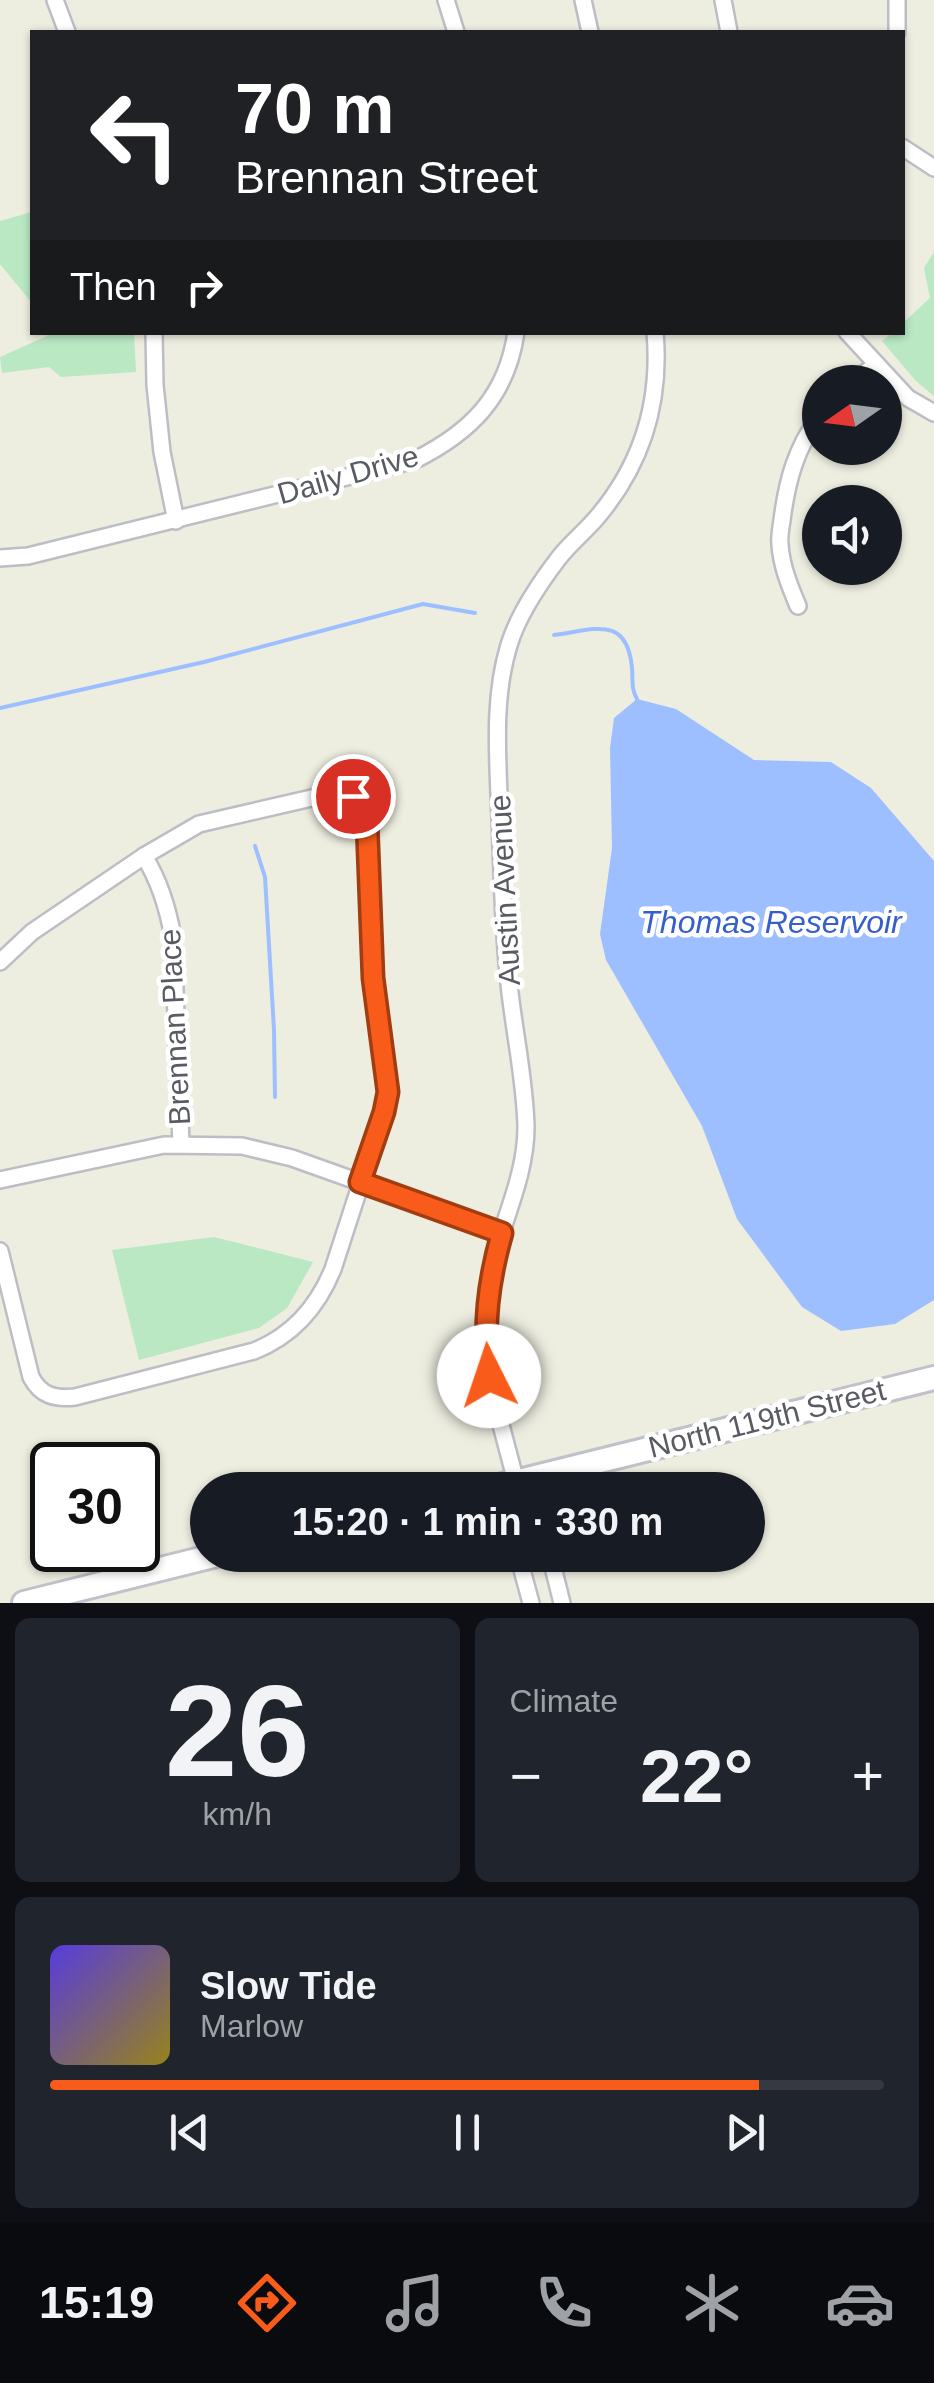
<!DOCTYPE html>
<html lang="en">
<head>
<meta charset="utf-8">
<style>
	body { margin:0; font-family:Arial,sans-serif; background:#20242c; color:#f1f3f6; height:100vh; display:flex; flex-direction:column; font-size:38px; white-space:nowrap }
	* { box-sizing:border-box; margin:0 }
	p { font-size:32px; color:#9ea1a6 }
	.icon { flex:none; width:55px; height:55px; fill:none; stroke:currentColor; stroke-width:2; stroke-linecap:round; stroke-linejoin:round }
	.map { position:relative; height:1603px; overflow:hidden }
	.sheet { display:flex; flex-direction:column; gap:15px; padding:15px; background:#0d0f14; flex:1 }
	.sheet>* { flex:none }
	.guide { position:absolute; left:30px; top:30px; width:875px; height:305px; border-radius:0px; box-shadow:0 2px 8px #0004; background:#202124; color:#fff; overflow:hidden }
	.needle { width:65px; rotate:256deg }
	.controls { position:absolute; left:802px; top:365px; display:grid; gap:20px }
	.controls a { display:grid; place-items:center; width:100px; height:100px; border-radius:50%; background:#171b24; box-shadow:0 2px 8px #0004; font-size:50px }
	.speed { position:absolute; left:30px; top:1442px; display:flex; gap:20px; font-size:50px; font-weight:700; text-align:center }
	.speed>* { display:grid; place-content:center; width:130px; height:130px; border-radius:50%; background:#171b24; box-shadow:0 2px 8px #0004; line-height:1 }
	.speed .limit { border:5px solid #111; border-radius:15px; background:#fff; color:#111 }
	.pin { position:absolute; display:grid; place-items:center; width:85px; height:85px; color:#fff; margin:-42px; border:5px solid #fff; border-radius:50%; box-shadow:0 2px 10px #0007 }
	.me { position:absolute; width:110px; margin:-55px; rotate:356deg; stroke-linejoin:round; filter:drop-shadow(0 0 8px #0008) }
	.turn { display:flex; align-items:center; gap:35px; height:210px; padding:0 40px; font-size:45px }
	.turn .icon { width:130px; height:130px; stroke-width:2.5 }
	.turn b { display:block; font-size:70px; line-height:85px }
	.then { display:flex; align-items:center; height:95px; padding:0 40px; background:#0003; gap:20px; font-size:38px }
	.big { font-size:75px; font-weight:700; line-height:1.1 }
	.sheet .widget { flex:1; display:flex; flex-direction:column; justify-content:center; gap:15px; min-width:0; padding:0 35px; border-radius:15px; background:#20242c }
	.sheet .dial { align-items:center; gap:0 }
	.dial b { font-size:130px; line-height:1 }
	.song { display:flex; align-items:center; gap:30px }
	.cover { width:120px; height:120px; border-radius:15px; background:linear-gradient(135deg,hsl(250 70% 55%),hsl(50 70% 35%)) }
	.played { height:10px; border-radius:5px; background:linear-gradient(90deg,#f95c1a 85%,#363941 85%) }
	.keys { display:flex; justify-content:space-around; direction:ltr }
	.heat { display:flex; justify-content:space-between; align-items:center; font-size:55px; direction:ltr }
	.sheet .tiles { flex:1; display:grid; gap:15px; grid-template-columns:1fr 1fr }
	.widget:last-child { grid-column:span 2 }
	.trip { position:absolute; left:190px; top:1472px; width:575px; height:100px; border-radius:50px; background:#171b24; box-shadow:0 2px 8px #0004; font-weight:700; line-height:100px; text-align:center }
	.menu { display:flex; height:160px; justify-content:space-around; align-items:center; background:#090b0e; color:#9ea1a6 }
	.menu .icon { width:70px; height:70px }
	.menu .current { color:#f95c1a }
	.menu b { font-size:45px; color:#f1f3f6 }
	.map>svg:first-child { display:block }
</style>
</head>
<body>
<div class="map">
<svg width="934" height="1603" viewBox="0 0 934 1603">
	<rect width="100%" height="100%" fill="#edede0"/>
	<!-- green -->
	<g fill="#b9e8c3">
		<polygon points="32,212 32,303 0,264 0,221"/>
		<polygon points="934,252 934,396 916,381 882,341 892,333 902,332 903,323 930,298 924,268"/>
		<polygon points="49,333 134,333 136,372 61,377 49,367 2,373 0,357 47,336"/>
		<polygon points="214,1237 313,1262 287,1308 259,1328 139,1360 112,1250"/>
	</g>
	<!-- water -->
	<polygon fill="#9ebfff" points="637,699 676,709 754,760 831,762 871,788 934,861 934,1300 895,1324 841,1331 802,1307 737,1219 702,1126 606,960 600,934 612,848 610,748 614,718"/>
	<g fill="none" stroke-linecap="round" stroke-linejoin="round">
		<!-- stream -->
		<g stroke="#9ebfff" stroke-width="4">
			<path d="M554,635c39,-5 73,-21 78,33 1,12 -1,21 5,31"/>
			<polyline points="0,708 204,662 423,604 475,613"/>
			<polyline points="255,846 265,877 274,1030 275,1097"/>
		</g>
		<!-- street casing -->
		<g stroke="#bdbec5" stroke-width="20">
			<g id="street">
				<polyline points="55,0 67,32"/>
				<polyline points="446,0 456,32"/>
				<polyline points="583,0 590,32"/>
				<polyline points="723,0 729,32"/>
				<polyline points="897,32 897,0"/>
				<polyline points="902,147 934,168"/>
				<polyline points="154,332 155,385 162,452 176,521"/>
				<polyline points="847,332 908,398 934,413"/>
				<polyline points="854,382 876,364"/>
				<path d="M0,558l28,-2 387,-96c56,-28 92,-64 101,-128"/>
				<path d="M798,606c-8,-19 -17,-41 -18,-62 -1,-7 1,-16 2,-24 5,-39 14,-73 38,-104"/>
				<path d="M144,856c16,26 24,52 29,82l8,206"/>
				<path d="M0,962l32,-30 112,-76 55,-32 130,-30 24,2 14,27 6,155 15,114 -4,20 -51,157c-15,37 -41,67 -79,82l-179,46c-20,2 -34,-1 -44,-20l-31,-126"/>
				<polyline points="0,1180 164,1145 242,1146 292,1158 502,1233"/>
				<path d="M520,1487l-4,-5c-19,-75 -42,-138 -24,-216 11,-47 34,-90 34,-139 -1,-48 -12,-95 -17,-143 -7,-63 -7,-126 -10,-189 -2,-50 -5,-101 10,-150 9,-30 30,-61 49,-86 12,-16 28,-28 41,-44 44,-53 62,-115 56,-183"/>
				<polyline points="518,1555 531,1603"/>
				<polyline points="550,1555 562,1603"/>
			</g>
		</g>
		<!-- secondary casing -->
		<g stroke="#c0c1ca" stroke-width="28">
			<g id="secondary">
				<polyline points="483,1490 934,1378"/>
				<polyline points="24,1603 217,1555"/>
			</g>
		</g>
		<!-- street -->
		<use href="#street" stroke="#fff" stroke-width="15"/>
		<!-- secondary -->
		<use href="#secondary" stroke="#fff" stroke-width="22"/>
	</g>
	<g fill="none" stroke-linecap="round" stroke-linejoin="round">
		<!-- route casing -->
		<g stroke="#a23c11" stroke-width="25">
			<path id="route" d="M353,796l14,27 6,155 15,114 -4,20 -24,70 142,51c-14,49 -19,93 -13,143"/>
		</g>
		<!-- route -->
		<use href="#route" stroke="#f95c1a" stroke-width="18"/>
	</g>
	<g text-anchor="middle" stroke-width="9" stroke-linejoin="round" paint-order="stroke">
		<!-- street labels -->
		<g font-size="30" fill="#595b62" stroke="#fff">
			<text transform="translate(348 475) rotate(-16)" y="10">Daily Drive</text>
			<text transform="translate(505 890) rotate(-93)" y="10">Austin Avenue</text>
			<text transform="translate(175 1027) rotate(-93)" y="10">Brennan Place</text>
			<text transform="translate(767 1419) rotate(-14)" y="10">North 119th Street</text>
		</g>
		<!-- water labels -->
		<g font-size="32" font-style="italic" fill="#365fcd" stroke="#fff">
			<text x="771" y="933">Thomas Reservoir</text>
		</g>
	</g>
</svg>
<div class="controls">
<a><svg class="needle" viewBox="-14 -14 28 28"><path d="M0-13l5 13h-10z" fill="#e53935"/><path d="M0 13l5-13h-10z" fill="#9ea1a6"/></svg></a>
<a><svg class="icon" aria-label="sound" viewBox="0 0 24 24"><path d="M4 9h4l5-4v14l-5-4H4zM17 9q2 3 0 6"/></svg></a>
</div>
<div class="speed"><div class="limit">30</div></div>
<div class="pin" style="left:353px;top:796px;background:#d93025"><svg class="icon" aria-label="arrive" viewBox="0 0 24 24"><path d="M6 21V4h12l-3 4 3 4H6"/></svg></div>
<svg class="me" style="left:489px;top:1376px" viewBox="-20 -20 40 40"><circle r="19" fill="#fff"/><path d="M0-13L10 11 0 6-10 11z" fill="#f95c1a"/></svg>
<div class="trip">15:20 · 1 min · 330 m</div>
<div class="guide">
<div class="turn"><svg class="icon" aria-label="left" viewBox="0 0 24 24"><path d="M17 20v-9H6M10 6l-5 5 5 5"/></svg><div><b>70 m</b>Brennan Street</div></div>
<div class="then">Then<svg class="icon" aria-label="right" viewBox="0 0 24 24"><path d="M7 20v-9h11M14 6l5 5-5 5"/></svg></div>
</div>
</div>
<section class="sheet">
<div class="tiles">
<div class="widget dial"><b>26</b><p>km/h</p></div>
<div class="widget"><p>Climate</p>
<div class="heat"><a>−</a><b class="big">22°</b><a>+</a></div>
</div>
<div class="widget">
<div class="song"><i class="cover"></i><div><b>Slow Tide</b><p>Marlow</p></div></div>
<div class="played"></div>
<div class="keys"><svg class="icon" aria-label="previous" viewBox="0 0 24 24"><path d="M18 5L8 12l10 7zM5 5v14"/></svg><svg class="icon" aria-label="pause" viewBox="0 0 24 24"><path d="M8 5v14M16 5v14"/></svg><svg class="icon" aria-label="next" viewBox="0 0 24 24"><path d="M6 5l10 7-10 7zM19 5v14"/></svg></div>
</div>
</div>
</section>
<nav class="menu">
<b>15:19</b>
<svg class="icon current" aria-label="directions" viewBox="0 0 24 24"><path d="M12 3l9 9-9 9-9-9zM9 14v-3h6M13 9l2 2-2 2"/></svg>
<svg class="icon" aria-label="music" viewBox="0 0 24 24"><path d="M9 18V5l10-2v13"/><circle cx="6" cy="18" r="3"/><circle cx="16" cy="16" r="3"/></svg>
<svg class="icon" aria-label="phone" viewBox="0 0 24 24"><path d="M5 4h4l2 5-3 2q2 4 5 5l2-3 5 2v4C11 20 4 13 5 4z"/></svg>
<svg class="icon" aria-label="climate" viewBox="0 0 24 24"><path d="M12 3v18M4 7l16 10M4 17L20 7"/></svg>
<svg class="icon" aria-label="car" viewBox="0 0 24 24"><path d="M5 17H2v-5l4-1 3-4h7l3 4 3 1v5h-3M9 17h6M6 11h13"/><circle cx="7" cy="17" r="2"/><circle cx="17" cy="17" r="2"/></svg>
</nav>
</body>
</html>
